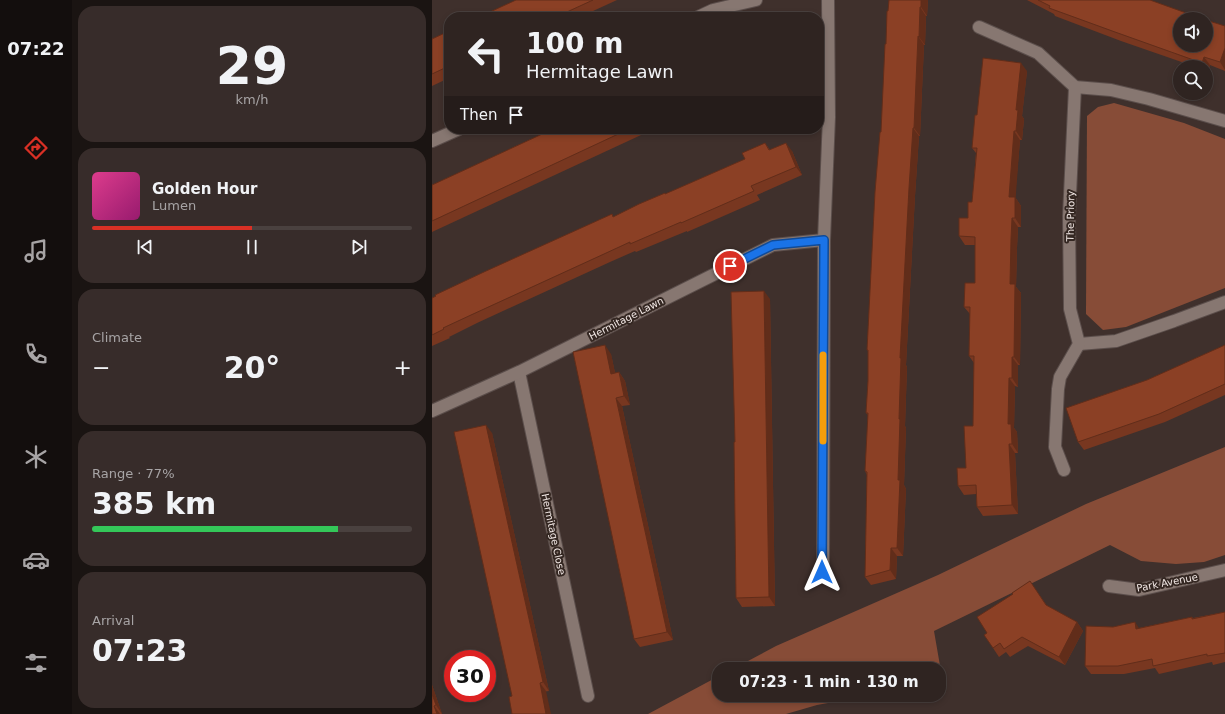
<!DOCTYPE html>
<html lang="en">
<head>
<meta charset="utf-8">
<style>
	body { margin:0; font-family:"DejaVu Sans",sans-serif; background:#372c2a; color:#f1f3f6; height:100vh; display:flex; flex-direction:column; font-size:15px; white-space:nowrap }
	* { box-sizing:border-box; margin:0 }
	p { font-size:13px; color:#a7a4a5 }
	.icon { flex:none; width:22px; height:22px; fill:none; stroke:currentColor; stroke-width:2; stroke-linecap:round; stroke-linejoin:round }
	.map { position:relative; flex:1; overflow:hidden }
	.side { display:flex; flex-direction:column; gap:6px; padding:6px; background:#1a1412; width:360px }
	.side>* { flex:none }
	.hud { position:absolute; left:12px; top:12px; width:380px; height:122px; border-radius:16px; box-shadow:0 2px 6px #0003,0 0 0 1px #4a413f; background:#2f2421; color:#f1f3f6; overflow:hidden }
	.controls { position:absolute; left:741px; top:12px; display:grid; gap:8px }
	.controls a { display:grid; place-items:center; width:40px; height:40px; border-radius:50%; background:#2f2421; box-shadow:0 2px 6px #0003,0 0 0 1px #4a413f; font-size:20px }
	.speed { position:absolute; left:12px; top:650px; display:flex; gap:8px; font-size:20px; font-weight:700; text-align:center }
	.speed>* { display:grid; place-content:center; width:52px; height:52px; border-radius:50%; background:#2f2421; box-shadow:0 2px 6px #0003,0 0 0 1px #4a413f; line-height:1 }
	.speed .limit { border:6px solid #d22; background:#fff; color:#111 }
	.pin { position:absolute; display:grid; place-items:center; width:34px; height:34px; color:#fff; margin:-17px; border:2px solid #fff; border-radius:50%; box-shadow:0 1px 4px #0007 }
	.me { position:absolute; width:44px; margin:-22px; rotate:0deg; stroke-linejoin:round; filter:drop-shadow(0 0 3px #0008) }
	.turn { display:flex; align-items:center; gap:14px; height:84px; padding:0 16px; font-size:18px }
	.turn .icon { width:52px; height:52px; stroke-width:2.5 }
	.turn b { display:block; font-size:28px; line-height:34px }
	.then { display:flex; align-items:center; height:38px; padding:0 16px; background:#0003; gap:8px; font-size:15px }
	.big { font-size:30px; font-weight:700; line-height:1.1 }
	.side .tile { flex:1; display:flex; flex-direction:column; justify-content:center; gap:6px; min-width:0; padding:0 14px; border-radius:16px; background:#372c2a }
	.side .dial { align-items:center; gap:0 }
	.dial b { font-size:52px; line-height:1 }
	.song { display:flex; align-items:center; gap:12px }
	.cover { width:48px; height:48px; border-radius:6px; background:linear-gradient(135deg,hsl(330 70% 55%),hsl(320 70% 35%)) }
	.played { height:4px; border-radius:2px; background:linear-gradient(90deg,#d93025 50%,#4a413f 50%) }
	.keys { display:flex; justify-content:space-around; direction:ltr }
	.heat { display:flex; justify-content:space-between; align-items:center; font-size:22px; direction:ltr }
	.charge { height:6px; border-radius:3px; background:linear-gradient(90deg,#34c759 77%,#4a413f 0) }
	.trip { position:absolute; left:280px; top:662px; width:234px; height:40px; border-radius:16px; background:#2f2421; box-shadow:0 2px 6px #0003,0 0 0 1px #4a413f; font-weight:700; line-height:40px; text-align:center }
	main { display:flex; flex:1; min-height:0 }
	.tabs { display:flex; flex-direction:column; width:72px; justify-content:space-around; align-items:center; background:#130e0d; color:#a7a4a5 }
	.tabs .icon { width:28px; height:28px }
	.tabs .selected { color:#d93025 }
	.tabs b { font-size:18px; color:#f1f3f6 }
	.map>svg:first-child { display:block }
</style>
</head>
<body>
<main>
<nav class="tabs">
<b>07:22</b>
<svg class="icon selected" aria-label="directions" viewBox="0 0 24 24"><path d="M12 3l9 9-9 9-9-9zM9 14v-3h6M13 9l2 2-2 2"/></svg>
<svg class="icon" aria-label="music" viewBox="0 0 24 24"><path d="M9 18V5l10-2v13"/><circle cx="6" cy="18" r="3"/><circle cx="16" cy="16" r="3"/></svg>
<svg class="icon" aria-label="phone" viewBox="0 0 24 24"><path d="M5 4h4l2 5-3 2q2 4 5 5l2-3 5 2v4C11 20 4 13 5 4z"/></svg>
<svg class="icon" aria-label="climate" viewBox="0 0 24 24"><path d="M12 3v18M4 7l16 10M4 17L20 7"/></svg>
<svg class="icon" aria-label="car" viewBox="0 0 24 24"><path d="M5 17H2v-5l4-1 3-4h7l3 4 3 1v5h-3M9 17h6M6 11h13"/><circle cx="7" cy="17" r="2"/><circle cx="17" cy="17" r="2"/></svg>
<svg class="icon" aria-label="filters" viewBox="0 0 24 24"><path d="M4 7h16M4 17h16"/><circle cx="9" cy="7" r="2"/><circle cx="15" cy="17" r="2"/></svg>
</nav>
<section class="side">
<div class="tile dial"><b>29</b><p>km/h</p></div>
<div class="tile">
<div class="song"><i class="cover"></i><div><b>Golden Hour</b><p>Lumen</p></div></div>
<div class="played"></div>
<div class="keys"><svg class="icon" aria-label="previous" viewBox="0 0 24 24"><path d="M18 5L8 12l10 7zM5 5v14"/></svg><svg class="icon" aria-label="pause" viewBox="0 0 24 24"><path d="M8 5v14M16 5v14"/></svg><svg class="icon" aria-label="next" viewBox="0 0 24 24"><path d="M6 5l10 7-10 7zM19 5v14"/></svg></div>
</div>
<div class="tile"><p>Climate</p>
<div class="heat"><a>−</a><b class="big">20°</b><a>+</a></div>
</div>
<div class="tile"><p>Range · 77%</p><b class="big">385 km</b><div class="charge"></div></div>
<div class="tile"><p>Arrival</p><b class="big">07:23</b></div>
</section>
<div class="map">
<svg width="793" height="714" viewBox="0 0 793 714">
	<rect width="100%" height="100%" fill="#3f302c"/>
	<!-- grass -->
	<g fill="#874c37">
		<polygon points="682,103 752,123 793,139 793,288 694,327 671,330 654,314 655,116 666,107"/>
		<polygon points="793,447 793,555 772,562 744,564 709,561 678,545 502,631 511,683 507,683 507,669 301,669 344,646 506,575 654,504"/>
		<polygon points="287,676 287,695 440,695 385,705 354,714 216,714"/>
	</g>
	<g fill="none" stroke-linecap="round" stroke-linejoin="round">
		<!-- street casing -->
		<g stroke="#5b4e4b" stroke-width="14">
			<g id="street">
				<polyline points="266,17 281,10 324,0"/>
				<polyline points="547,27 606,53 643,87 679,90 717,99 793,121"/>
				<polyline points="0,141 27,129"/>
				<polyline points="647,344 684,341 742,321 793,302"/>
				<polyline points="87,372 156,696"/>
				<polyline points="0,411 87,372 341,245 392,240"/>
				<polyline points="632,470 623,447 626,389 628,377 647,344 638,309 637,216 643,87"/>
				<polyline points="391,572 392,240 397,117 396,0"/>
				<polyline points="677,586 707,590 793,570"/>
			</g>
		</g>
		<!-- street -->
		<use href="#street" stroke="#877771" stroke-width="12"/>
	</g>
	<!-- wall -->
	<g fill="#783720">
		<polygon points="84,0 185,0 148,17 47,17"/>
		<polygon points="457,0 496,0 495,16 494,16 493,45 492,45 488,136 487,136 483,196 474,365 475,367 473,426 474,428 472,485 474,489 471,556 465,556 464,579 439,585 433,577 435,475 433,471 436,415 434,413 436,381 436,351 435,350 449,132"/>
		<polygon points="595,0 718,0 743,10 793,26 793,71 778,65 776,71 774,71 774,67 764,67 689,41 623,16 622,14"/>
		<polygon points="17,31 17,78 0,86 0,39"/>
		<polygon points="595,71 590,116 592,119 590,140 588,140 583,197 589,206 589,227 586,227 585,248 584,287 589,293 588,365 586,365 586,387 583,386 582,428 585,432 586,453 583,453 586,514 551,516 545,507 544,494 532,495 526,486 534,468 541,426 542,363 537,356 538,314 532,307 543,283 543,245 533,245 527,236 536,218 540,202 544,153 540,148 545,115"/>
		<polygon points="121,129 222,129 0,232 0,185"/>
		<polygon points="333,143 338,150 360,151 370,175 325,195 328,200 255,232 255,231 204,252 203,251 178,262 45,323 17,337 18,338 0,346 0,298 180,214 182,217 313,159"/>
		<polygon points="338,299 343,606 310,607 304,598 303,442"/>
		<polygon points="793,345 793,395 733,422 652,450 646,442 715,380"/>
		<polygon points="179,354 183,373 187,372 193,381 198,405 190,406 241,640 208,647 202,639"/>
		<polygon points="60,433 117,691 80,696"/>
		<polygon points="604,590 615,606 645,622 651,631 633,665 596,646 578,657 574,652 567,657 561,648"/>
		<polygon points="793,612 793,662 781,665 780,662 727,674 723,668 692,674 659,674 653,666 707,628 760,617 761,618"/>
		<polygon points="0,685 10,714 0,714"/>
	</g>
	<!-- shaded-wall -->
	<g fill="#612d1a">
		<polygon points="489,0 496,0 495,16 489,7"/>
		<polygon points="488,7 494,16 493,45 487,37"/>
		<polygon points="486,36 492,45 488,136 482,128"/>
		<polygon points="793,48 793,70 788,62"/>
		<polygon points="772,57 778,65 776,71 774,69 774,67 773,67 770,63"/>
		<polygon points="589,63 595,71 590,116 592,119 590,140 584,131 584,110"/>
		<polygon points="481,128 487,136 483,196 474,365 475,367 473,426 474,428 472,485 474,489 471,556 465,548 468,358 477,188"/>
		<polygon points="582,131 588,140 583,206 577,197"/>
		<polygon points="354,143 360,151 370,175 364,167"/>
		<polygon points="583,197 589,206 589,227 583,218"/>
		<polygon points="580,218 586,227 585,248 584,287 589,293 588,365 582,357 578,284 579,239"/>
		<polygon points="332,291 338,299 343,606 337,597"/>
		<polygon points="173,345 179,354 185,382 179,374"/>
		<polygon points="580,357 586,365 586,387 580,378"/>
		<polygon points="187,372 193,381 198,405 192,396"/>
		<polygon points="577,378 583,386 582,428 585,432 586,453 580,444 576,424"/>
		<polygon points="184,398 190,406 241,640 235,632"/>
		<polygon points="54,425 60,433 117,691 111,682"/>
		<polygon points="577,444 583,453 586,514 580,505"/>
		<polygon points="459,548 465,556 464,579 458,570"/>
		<polygon points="645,622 651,631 633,665 627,657"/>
		<polygon points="703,622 709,631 704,629"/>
		<polygon points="108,683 114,691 119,714 114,714"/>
		<polygon points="0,685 10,714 4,705 0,694"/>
		<polygon points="2,706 8,714 5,714"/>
	</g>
	<!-- building -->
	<g fill="#8b4025" stroke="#612d1a">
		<polygon points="84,0 161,0 124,17 47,17"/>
		<polygon points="457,0 489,0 489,7 488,7 487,37 486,36 482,128 481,128 477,188 468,358 469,358 467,419 468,419 466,480 468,480 465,548 459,548 458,570 433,577 435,472 433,471 436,413 434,413 436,381 436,350 435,350 443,192 448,132 449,132 453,44 454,44 455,11 456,11"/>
		<polygon points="606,0 718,0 771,19 748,19 748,45 774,45 774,20 793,26 793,48 788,62 772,57 770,63 683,32 617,8 618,6"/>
		<polygon points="17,31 17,66 0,74 0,39"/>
		<polygon points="551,58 589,63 584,110 586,110 584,131 582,131 577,197 583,197 583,218 580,218 579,239 578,284 583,284 582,357 580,357 580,378 577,378 576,424 579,424 580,444 577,444 580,505 545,507 544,485 526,486 525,468 534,468 532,426 541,426 542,356 537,356 538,307 532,307 533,283 543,283 543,237 527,236 527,218 536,218 536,202 540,202 545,148 540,148 543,115 545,115"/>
		<polygon points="121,129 197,129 0,221 0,185"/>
		<polygon points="333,143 337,150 354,143 364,167 319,186 322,191 249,223 249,222 198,244 198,242 172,254 39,315 11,328 12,329 0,335 0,298 4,296 3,295 54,271 180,214 181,217 207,204 233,193 233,194 313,159 310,153"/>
		<polygon points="332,291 337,597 304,598 302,442 303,442 299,292"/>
		<polygon points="173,345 179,374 187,372 192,396 184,398 235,632 202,639 141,352"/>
		<polygon points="793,345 793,384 727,414 646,442 634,408 715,380"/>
		<polygon points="54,425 111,682 108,683 114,714 80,714 77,697 80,696 22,432"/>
		<polygon points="598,581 614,605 645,622 627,657 590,637 572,649 568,643 561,648 552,635 555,633 545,617 581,594 580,593"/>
		<polygon points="793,612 793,653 775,656 775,654 721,666 720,659 686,666 653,666 654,626 681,627 703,622 704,629 760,617 760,619"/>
		<polygon points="0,694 4,705 2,706 5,714 0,714"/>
	</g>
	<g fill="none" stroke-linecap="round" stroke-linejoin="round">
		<!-- route casing -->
		<g stroke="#114b97" stroke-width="10">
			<polyline id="route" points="298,266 341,245 392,240 390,572"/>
		</g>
		<!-- route -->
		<use href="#route" stroke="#1a73e8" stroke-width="7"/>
		<!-- slow -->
		<polyline stroke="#f59e0b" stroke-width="7" points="391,441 391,355"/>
	</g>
	<g text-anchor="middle" stroke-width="4" stroke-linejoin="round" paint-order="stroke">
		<!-- street labels -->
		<g font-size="10" fill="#f3e9e6" stroke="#342722">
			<text transform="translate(638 216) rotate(-89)" y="4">The Priory</text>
			<text transform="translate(194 318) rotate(-27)" y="4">Hermitage Lawn</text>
			<text transform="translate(122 534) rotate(78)" y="4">Hermitage Close</text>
			<text transform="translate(735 582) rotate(-11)" y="4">Park Avenue</text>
		</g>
	</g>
</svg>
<div class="controls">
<a><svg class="icon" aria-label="sound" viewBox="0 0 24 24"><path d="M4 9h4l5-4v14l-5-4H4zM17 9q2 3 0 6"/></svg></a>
<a><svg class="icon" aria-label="search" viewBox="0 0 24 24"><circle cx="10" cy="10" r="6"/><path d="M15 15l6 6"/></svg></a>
</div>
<div class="speed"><div class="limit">30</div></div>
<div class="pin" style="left:298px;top:266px;background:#d93025"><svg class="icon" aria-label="arrive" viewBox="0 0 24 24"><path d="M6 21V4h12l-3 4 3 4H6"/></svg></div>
<svg class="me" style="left:390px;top:572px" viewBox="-20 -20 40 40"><path d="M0-17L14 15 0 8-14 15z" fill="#1a73e8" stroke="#fff" stroke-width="4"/></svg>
<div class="trip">07:23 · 1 min · 130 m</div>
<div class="hud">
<div class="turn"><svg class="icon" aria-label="left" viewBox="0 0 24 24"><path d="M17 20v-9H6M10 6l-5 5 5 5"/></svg><div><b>100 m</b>Hermitage Lawn</div></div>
<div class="then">Then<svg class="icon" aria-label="arrive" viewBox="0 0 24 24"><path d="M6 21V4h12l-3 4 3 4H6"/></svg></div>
</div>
</div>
</main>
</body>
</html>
